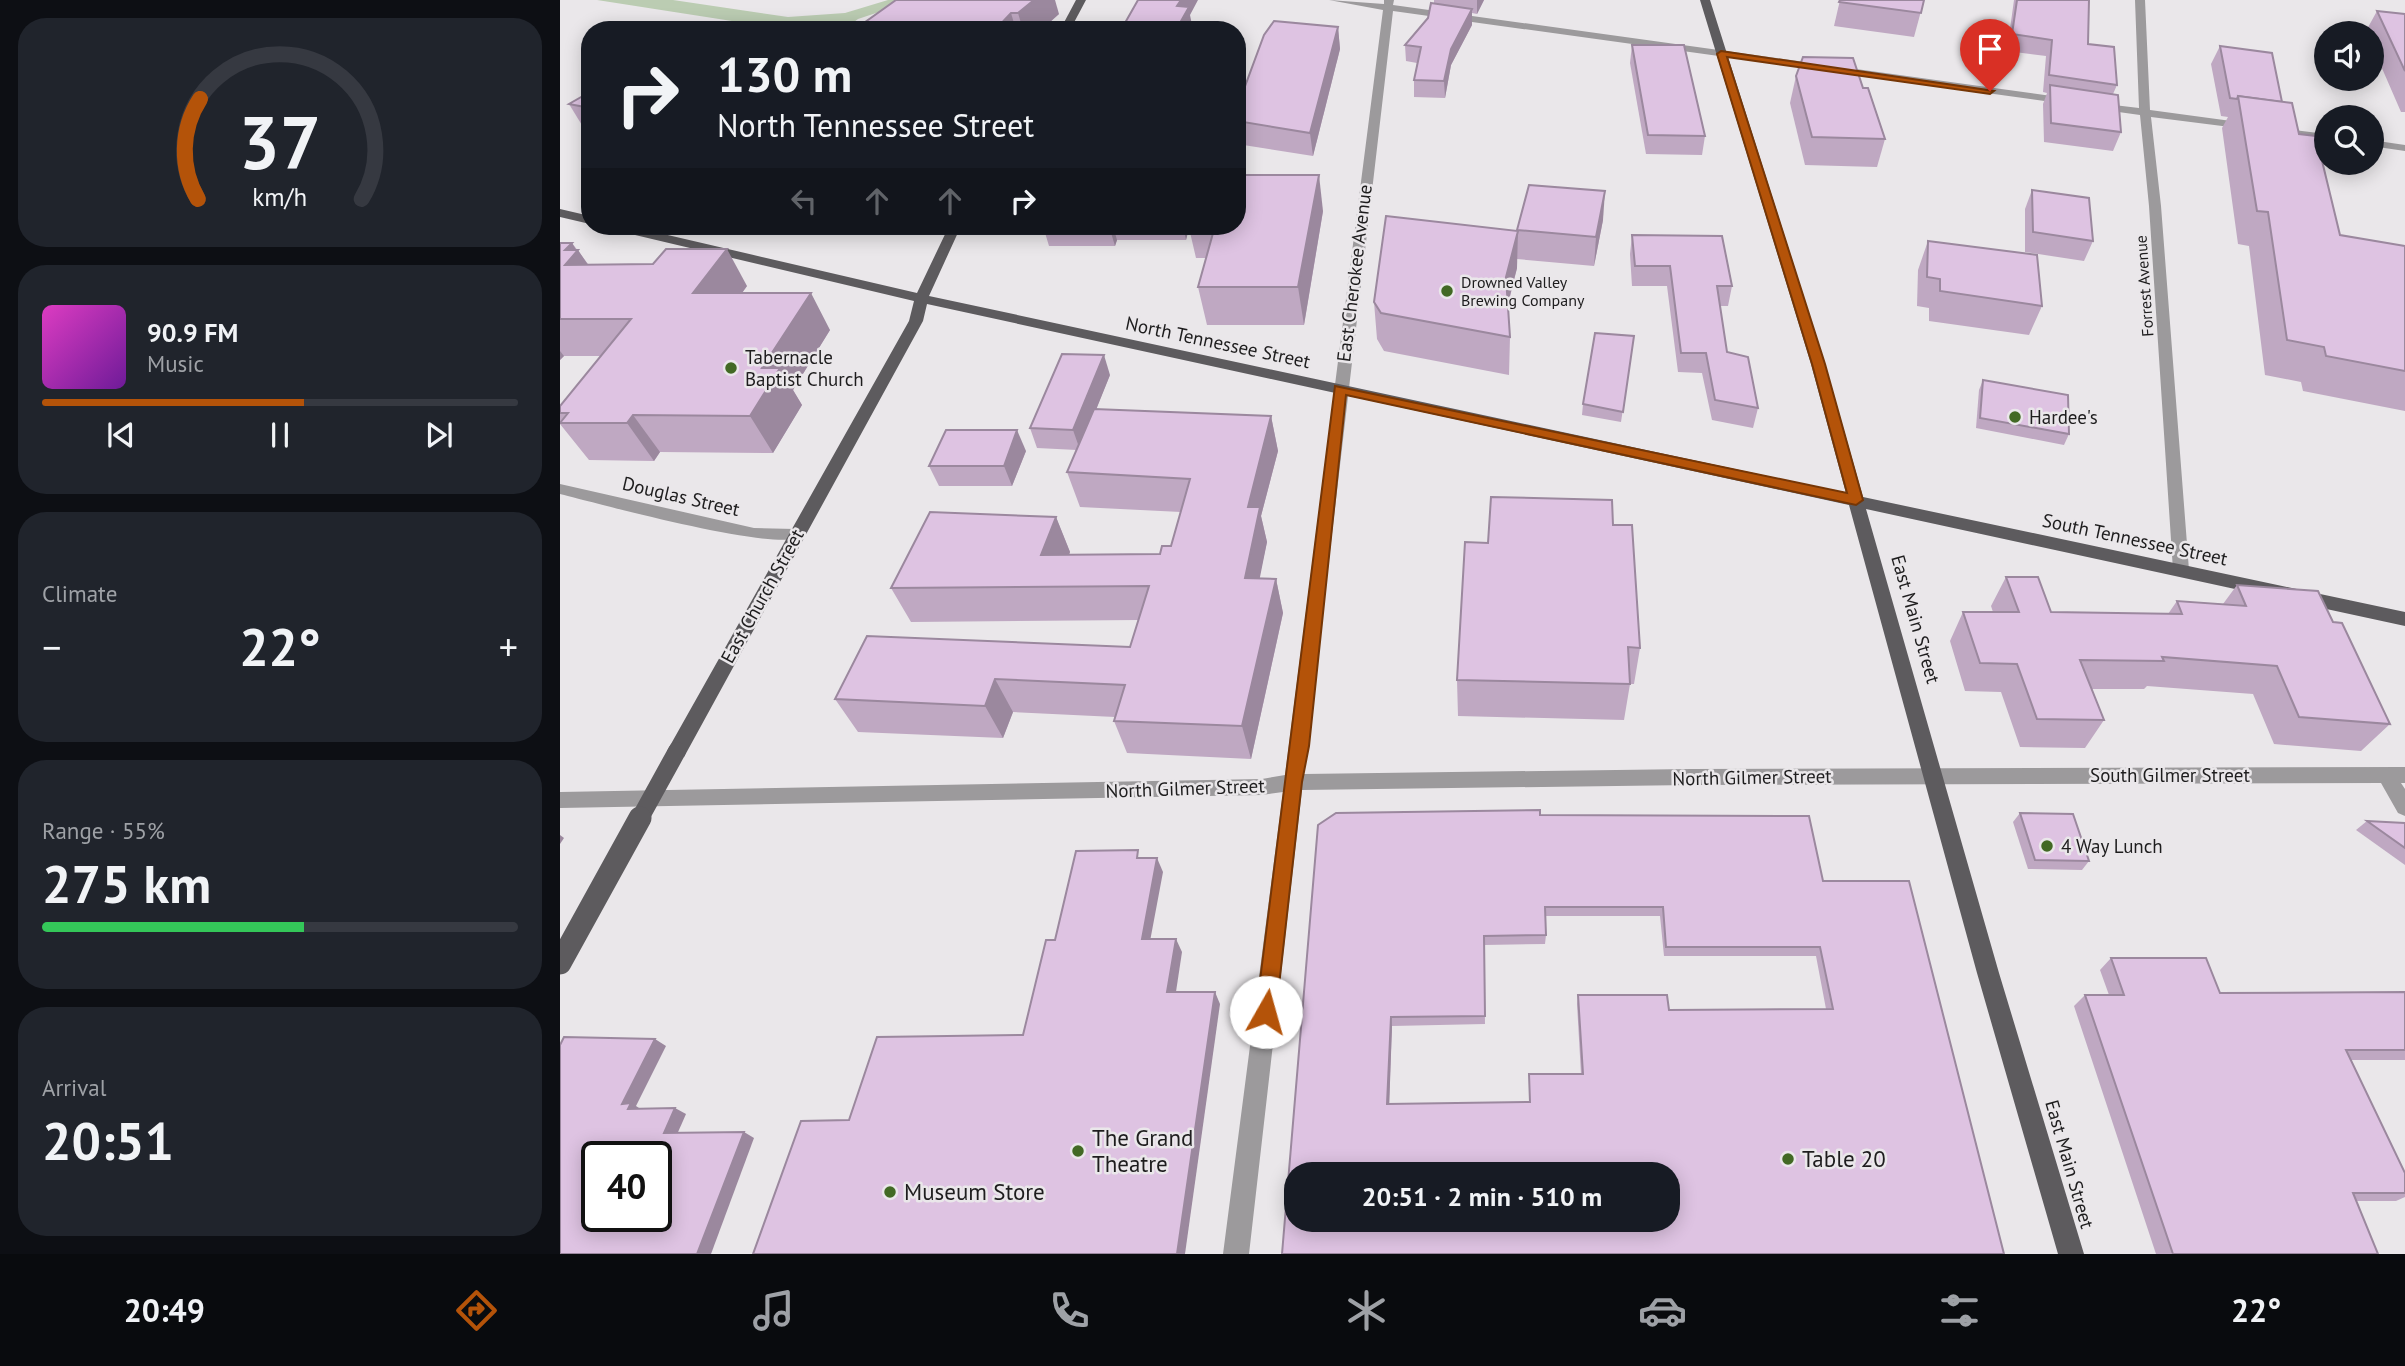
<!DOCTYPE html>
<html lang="en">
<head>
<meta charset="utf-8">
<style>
	body { margin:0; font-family:"PT Sans",sans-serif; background:#20242c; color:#f1f3f6; height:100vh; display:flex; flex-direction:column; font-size:26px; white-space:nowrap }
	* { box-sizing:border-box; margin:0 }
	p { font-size:23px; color:#9ea1a6 }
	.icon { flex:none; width:38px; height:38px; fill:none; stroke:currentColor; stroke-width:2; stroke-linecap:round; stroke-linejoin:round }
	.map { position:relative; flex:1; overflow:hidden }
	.details { display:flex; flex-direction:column; gap:18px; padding:18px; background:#0d0f14; width:560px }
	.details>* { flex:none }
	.guide { position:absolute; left:21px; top:21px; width:665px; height:214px; border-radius:28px; box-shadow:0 4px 18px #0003; background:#171b24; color:#f1f3f6; overflow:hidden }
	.controls { position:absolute; left:1754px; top:21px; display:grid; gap:14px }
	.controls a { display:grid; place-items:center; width:70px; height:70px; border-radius:50%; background:#171b24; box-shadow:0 4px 18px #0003; font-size:35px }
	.speed { position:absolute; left:21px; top:1141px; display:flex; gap:14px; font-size:35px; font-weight:700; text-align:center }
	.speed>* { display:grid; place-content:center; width:91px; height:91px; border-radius:50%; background:#171b24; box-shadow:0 4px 18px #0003; line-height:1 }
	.speed .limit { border:4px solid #111; border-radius:10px; background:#fff; color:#111 }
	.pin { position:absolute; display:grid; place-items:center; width:60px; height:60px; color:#fff; margin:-72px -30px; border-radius:50% 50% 50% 0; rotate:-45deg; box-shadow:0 0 7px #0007 }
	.pin .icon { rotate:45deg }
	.me { position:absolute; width:77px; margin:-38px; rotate:7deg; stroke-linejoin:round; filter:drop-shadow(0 0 5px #0008) }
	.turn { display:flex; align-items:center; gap:24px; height:147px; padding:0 21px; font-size:32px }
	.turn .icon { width:91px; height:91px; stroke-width:2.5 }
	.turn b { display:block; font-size:49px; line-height:60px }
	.lanes { display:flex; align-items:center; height:66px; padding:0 21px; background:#0003; justify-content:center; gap:35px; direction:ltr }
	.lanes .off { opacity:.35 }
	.big { font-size:52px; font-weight:800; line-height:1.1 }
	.details .widget { flex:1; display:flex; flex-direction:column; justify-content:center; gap:10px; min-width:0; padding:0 24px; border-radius:28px; background:#20242c }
	.details .dial { align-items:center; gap:0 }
	.dial svg { height:182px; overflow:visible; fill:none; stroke:#363941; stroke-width:7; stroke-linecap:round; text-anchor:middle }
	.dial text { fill:#f1f3f6; stroke:none }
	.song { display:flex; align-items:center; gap:21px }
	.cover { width:84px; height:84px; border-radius:10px; background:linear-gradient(135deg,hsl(310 70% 55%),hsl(280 70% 35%)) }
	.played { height:7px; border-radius:4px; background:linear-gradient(90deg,#b45309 55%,#363941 55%) }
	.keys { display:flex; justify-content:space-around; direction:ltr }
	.heat { display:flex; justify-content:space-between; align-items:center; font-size:38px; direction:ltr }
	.charge { height:10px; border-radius:5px; background:linear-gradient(90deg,#34c759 55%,#363941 0) }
	.trip { position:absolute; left:724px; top:1162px; width:396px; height:70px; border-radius:28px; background:#171b24; box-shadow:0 4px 18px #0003; font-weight:800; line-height:70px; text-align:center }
	.dock { display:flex; height:112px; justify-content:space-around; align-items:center; background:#090b0e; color:#9ea1a6 }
	.dock .icon { width:49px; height:49px }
	.dock .active { color:#b45309 }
	.dock b { font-size:32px; color:#f1f3f6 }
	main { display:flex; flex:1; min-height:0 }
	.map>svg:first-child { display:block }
</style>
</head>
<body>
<main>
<section class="details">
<div class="widget dial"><svg viewBox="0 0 100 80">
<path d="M14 69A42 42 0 1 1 86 69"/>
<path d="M14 69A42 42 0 0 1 15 25" stroke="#b45309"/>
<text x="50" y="56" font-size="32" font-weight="700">37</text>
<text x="50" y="72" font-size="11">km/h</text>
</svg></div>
<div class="widget">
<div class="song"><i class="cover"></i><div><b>90.9 FM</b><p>Music</p></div></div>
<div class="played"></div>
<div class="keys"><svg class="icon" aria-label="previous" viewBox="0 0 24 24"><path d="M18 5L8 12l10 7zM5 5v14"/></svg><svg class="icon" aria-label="pause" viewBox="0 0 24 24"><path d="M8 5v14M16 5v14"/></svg><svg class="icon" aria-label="next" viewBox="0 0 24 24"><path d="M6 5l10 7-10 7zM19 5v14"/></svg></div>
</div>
<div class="widget"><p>Climate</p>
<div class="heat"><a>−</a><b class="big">22°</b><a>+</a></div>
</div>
<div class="widget"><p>Range · 55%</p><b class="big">275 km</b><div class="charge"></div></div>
<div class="widget"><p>Arrival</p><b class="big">20:51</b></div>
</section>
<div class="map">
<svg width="1845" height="1254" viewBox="0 0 1845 1254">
	<rect width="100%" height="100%" fill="#eae7ea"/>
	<!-- green -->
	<polygon fill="#bbccb2" points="37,0 113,0 228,17 285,13 328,0 355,0 298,19 283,30 229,30"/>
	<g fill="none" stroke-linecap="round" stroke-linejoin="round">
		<!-- minor -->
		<g fill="#9c9a9c" fill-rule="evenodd">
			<polygon points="769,0 824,4 824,0 834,0 833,5 1506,98 1511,101 1506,104 833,11 744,774 1130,769 1845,767 1845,783 1841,783 1845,789 1845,816 1838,813 1821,783 1130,785 742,790 689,1254 663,1254 723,792 702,795 0,808 0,792 702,779 725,775 823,10"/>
			<polygon points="1575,0 1585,0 1590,110 1686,123 1692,126 1686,129 1591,117 1601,206 1629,570 1621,576 1613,570 1589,206 1580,115 1537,109 1532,106 1537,103 1579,108"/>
			<polygon points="1717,128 1766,134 1766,140 1713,133 1713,129"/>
			<polygon points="1811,140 1845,145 1845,151 1811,146"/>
			<path d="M0,484l194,44 41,1 8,6c-15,21 -210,-33 -243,-41z"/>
		</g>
		<!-- major -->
		<g fill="#5d5b5e" fill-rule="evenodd">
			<polygon points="516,0 526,0 510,30 500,30"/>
			<polygon points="1140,0 1150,0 1265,364 1303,497 1845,612 1845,626 1306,509 1439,973 1524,1254 1498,1254 1417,973 1289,505 367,304 363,321 124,757 117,759 110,757 107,751 349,321 354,301 54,230 48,226 69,226 357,293 389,226 401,226 369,296 1286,493 1251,364"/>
			<polygon points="0,209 30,216 30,224 0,217"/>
		</g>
		<!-- major-bridge-far1 -->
		<polyline stroke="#5d5b5e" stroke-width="18" points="79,820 117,751"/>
		<!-- major-bridge -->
		<polyline stroke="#5d5b5e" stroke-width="23" points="0,963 80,818"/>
	</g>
	<!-- wall -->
	<g fill="#bfa8c2" fill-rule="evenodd">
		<polygon points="336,0 499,14 481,30 294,30"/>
		<polygon points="874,0 924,0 917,14 912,13 912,25 891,65 885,98 854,97 854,80 857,63 846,61 845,45 868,18 874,4"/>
		<polygon points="1280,0 1364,0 1354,37 1274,26"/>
		<polygon points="1454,0 1529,0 1528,44 1557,85 1553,94 1561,132 1553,151 1484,142 1483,104 1487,93 1483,92 1486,56 1447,51"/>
		<polygon points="1817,11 1845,14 1845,112 1841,112 1811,43 1811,33 1807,33 1806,31"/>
		<polygon points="778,27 780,49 753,156 677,144 677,108"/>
		<polygon points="1072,45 1145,136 1142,155 1086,154 1070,63"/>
		<polygon points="1660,46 1722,102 1739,134 1780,235 1845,246 1845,411 1743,391 1741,382 1705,375 1689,246 1678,244 1662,128 1668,117 1661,116 1651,64"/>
		<polygon points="1236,76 1303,88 1325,139 1317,167 1245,165 1230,103"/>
		<polygon points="30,92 30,135 28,135 9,104"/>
		<polygon points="969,185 1043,220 1034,266 957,259 957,268 948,305 950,337 949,375 824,351 817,339 814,302 957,231"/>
		<polygon points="1472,190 1533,241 1524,261 1465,252 1465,209"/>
		<polygon points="763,211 744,325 647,325 638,287 647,258 636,258 629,228 626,240 557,240 555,246 489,246 483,226 677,226"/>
		<polygon points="1072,235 1172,286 1168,306 1160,306 1167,352 1198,408 1193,428 1152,420 1142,373 1118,372 1107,286 1072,286 1070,254"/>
		<polygon points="1368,241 1482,306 1469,335 1369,321 1369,308 1357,306 1358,270"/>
		<polygon points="0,243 12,243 28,264 187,286 182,293 270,330 233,390 242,405 213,453 100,452 94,461 29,460 0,424 0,406 41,356 4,356 0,360"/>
		<polygon points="1074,336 1061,422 1022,415 1023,404"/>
		<polygon points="550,375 536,409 711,416 718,451 701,516 707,542 699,578 716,579 723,613 691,759 567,753 554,721 555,717 453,712 443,738 298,732 275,699 570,647 578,620 351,622 331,588 496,517 510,552 509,555 600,554 611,546 621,512 520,507 507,472 517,450 477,448 470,428"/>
		<polygon points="1423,380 1509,434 1504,445 1416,428 1419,390"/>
		<polygon points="466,451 452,486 379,486 369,466"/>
		<polygon points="1053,525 1080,648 1074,684 1070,684 1064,720 898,716 897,680 928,543"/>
		<polygon points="1446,577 1491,612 1608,614 1617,601 1663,604 1677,585 1773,622 1830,724 1801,751 1714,744 1693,694 1587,686 1584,689 1532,689 1544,720 1525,748 1460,747 1441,692 1405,691 1390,641 1403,612 1433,612 1431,606"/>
		<polygon points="1460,813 1529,861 1522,870 1468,869 1453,822"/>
		<path d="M980,815l283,66 181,373h-722l36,-429zM985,916h115l4,40h152l10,53 -157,1 -91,-15 -1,9 4,70h-52v28l-140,2 3,-78 93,-2 -1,-79 61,-1 1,-9z"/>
		<polygon points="1807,821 1845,823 1845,865 1796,830"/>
		<polygon points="1551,958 1660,993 1845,992 1845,1060 1791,1060 1845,1173 1845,1197 1836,1201 1796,1201 1818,1254 1596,1254 1514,1006 1525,995 1549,995 1540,970"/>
	</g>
	<!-- shaded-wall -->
	<g fill="#9b889e">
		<polygon points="474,0 495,0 499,14 481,30 463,30 458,13"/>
		<polygon points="621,0 638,0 630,15 633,30 616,30 617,6"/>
		<polygon points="917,0 924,0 917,14"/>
		<polygon points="912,9 912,25 891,65 885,98 884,81 891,49"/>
		<polygon points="451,13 456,30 435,30"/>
		<polygon points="778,27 780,49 753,156 750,133"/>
		<polygon points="759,175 763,211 744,325 738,287"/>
		<polygon points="1045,191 1043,220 1034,266 1036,237"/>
		<polygon points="549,226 553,226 557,240 555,246"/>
		<polygon points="623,226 629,226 629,228 626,240"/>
		<polygon points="958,231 957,268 945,315 946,277"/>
		<polygon points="12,243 17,251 18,250 43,287 5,265 5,250"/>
		<polygon points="167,249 187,286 155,330 133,293"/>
		<polygon points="251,293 270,330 233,390 242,405 213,453 190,416 202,368"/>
		<polygon points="0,351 4,356 0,360"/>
		<polygon points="544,355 550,375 520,450 513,430"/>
		<polygon points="73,415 100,452 94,461 67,423"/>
		<polygon points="711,416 718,451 701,516 707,542 693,612 685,578 688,507"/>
		<polygon points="457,430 466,451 452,486 444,466"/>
		<polygon points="496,517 510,552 496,587 481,555"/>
		<polygon points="716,579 723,613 691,759 682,726"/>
		<polygon points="435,679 453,712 443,738 425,706"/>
		<polygon points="0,835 4,838 0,844"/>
		<polygon points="597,858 603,872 588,952 582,939"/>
		<polygon points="616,939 622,952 614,1005 607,992"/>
		<polygon points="655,992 660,1004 625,1254 617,1254"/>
		<polygon points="831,1017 832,1026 829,1111 827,1104"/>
		<polygon points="95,1039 106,1046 76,1106 82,1110 80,1116 62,1104"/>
		<polygon points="115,1108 126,1114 115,1139 104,1133"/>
		<polygon points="184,1132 194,1138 151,1254 137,1254"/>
	</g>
	<!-- building -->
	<g fill="#dec3e2" stroke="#9b889e" stroke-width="2" fill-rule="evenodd">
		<polygon points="336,0 474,0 458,13 451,13 435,30 294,30"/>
		<polygon points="578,0 621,0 617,6 629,7 616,30 561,30"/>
		<polygon points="1280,0 1364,0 1361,13 1279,2"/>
		<polygon points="1457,0 1529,0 1528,44 1554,47 1557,85 1489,75 1492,40 1452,34"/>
		<polygon points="871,3 912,9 891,49 884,81 854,80 861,47 845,45 868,18"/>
		<polygon points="1817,11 1845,14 1845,71"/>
		<polygon points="714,21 778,27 750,133 677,121 677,108 704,35"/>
		<polygon points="1072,45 1124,45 1145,136 1088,135"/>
		<polygon points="1660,46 1712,53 1722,102 1678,96 1677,99 1670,98"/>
		<polygon points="1243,57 1293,58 1303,88 1308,88 1325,139 1252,137 1236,76"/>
		<polygon points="1490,85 1558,95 1561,132 1491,123"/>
		<polygon points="30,92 30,108 9,104"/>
		<polygon points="1678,96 1732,103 1739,134 1756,136 1780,235 1845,246 1845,371 1766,356 1764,347 1727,340 1708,212 1697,211"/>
		<polygon points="677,175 759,175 738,287 638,287 655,226 677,226"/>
		<polygon points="969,185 1045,191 1036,237 957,230"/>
		<polygon points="1472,190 1529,198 1533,241 1473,232"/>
		<polygon points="826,216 958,231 946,277 950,337 821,313 814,302"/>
		<polygon points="1072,235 1162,236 1172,286 1157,286 1167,352 1188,357 1198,408 1155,400 1146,353 1121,353 1110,266 1075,266"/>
		<polygon points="1368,241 1477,255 1482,306 1380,291 1380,279 1367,277"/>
		<polygon points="0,243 12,243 5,250 18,250 5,265 93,264 106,249 167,249 133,293 251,293 202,368 220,368 190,416 73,415 67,423 0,423 8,413 0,413 0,406 71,319 0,319"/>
		<polygon points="1035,333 1074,336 1063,412 1023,404"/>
		<polygon points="502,354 544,355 513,430 470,428"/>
		<polygon points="1423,380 1508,395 1509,434 1420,418"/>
		<polygon points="534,409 711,416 688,507 700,507 685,578 716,579 682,726 554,721 565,685 435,679 425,706 275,699 307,636 570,647 589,586 331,588 370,512 496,517 481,555 600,554 602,546 611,546 630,479 507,472"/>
		<polygon points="386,430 457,430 444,466 369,466"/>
		<polygon points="931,497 1052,500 1053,525 1072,525 1080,648 1068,647 1070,684 897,680 905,542 928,543"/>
		<polygon points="1446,577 1478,577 1491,612 1622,614 1617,601 1686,606 1677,585 1758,591 1773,622 1782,623 1830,724 1739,717 1717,666 1602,657 1604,661 1520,660 1544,720 1477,719 1457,664 1420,663 1403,612 1459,612"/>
		<path d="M980,810v5l269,1 14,65h86l95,373h-722l36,-429 18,-12zM985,907h118l3,40h154l13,62 -164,1 -2,-15h-89l5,79h-54l1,28 -143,2 4,-87 94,-1 -1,-80 62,-1zM737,1174h371v46h-371z"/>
		<polygon points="1460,813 1513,814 1529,861 1475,860"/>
		<polygon points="1807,821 1845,823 1845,848"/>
		<polygon points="578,850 577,858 597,858 582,939 616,939 607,992 655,992 617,1254 193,1254 241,1121 289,1120 317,1037 463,1035 486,940 495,940 516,851"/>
		<polygon points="1551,958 1646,958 1660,993 1845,992 1845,1050 1786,1050 1845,1173 1845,1193 1793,1193 1818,1254 1613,1254 1525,995 1564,995"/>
		<path d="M4,1037l91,2 -33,65 9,-1 -3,6 47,-1 -11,25 80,-1 -47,122h-137v-209zM37,1157h59v59h-59z"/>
	</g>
	<!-- route -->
	<polygon fill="#b45309" stroke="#753606" stroke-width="2" points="1161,51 1434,91 1430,94 1167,57 1265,364 1303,500 1296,505 786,395 749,746 742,782 716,1012 713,1019 706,1021 699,1019 696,1012 775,386 1287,493 1252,364 1157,54"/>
	<!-- markers -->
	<g fill="#426924" stroke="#eae7ea" stroke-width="2.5">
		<circle cx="887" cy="291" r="7"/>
		<circle cx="171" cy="368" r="7"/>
		<circle cx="1455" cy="417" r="7"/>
		<circle cx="1487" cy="846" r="7"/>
		<circle cx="518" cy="1151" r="7"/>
		<circle cx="1228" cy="1159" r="7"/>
		<circle cx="330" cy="1192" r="7"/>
	</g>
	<g text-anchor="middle" stroke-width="5" stroke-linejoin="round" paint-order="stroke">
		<!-- far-poi labels -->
		<g font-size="16" fill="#1e1d1e" stroke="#eae7ea" text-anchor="start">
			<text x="901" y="288">Drowned Valley<tspan x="901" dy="18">Brewing Company</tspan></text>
		</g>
		<!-- far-street labels -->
		<g font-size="16" fill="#1e1d1e" stroke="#eae7ea">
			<text transform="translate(1584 286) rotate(-94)" y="6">Forrest Avenue</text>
		</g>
		<!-- street labels -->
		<g font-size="19" fill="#1e1d1e" stroke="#eae7ea">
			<text transform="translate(794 273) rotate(-83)" y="7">East Cherokee Avenue</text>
			<text transform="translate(658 342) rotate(12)" y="7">North Tennessee Street</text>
			<text transform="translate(121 496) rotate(13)" y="7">Douglas Street</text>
			<text transform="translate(1575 539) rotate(12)" y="7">South Tennessee Street</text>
			<text transform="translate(202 596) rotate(-61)" y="7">East Church Street</text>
			<text transform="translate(1356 619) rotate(74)" y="7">East Main Street</text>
			<text x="1610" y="782">South Gilmer Street</text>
			<text transform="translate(1192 777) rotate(-1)" y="7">North Gilmer Street</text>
			<text transform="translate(625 788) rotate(-2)" y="7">North Gilmer Street</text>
			<text transform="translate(1510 1164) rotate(74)" y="7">East Main Street</text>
		</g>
		<!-- poi labels -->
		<g font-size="19" fill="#1e1d1e" stroke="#eae7ea" text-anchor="start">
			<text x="185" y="364">Tabernacle<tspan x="185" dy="22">Baptist Church</tspan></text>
			<text x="1469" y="424">Hardee's</text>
			<text x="1501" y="853">4 Way Lunch</text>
		</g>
		<!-- near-poi labels -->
		<g font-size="23" fill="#1e1d1e" stroke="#eae7ea" text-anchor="start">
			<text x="532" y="1146">The Grand<tspan x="532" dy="26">Theatre</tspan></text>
			<text x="1242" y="1167">Table 20</text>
			<text x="344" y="1200">Museum Store</text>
		</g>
	</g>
</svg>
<div class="controls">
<a><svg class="icon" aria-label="sound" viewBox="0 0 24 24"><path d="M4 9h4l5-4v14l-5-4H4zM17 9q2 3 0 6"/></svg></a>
<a><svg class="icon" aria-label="search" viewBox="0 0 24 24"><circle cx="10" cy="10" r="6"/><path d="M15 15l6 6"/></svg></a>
</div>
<div class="speed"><div class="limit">40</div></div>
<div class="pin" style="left:1430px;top:91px;background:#d93025"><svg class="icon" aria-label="arrive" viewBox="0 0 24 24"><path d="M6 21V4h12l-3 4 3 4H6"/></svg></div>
<svg class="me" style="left:706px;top:1012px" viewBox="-20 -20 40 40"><circle r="19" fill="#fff"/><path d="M0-13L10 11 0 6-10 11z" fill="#b45309"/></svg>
<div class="trip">20:51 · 2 min · 510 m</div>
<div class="guide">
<div class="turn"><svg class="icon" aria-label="right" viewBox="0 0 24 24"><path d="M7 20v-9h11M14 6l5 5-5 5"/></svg><div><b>130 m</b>North Tennessee Street</div></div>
<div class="lanes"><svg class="icon off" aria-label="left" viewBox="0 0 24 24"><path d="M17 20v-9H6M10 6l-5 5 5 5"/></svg><svg class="icon off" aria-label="ahead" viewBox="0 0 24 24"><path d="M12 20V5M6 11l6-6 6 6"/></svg><svg class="icon off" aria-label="ahead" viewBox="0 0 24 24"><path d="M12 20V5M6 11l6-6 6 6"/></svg><svg class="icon" aria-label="right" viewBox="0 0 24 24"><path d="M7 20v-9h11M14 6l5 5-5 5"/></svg></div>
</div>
</div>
</main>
<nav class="dock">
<b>20:49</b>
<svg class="icon active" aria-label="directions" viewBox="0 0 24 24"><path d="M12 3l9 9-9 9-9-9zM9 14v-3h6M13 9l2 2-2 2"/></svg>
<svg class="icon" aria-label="music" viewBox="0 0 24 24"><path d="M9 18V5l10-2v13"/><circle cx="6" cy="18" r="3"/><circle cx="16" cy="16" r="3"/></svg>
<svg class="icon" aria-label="phone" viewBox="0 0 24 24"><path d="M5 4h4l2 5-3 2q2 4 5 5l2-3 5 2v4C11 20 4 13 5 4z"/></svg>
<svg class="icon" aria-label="climate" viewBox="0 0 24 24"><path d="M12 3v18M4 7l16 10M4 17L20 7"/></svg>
<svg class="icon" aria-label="car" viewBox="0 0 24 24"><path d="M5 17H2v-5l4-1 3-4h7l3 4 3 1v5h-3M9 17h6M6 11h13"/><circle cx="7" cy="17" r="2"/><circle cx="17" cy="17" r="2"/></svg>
<svg class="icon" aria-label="filters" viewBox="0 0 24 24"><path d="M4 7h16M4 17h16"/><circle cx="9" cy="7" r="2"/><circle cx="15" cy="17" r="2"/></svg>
<b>22°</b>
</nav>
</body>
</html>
